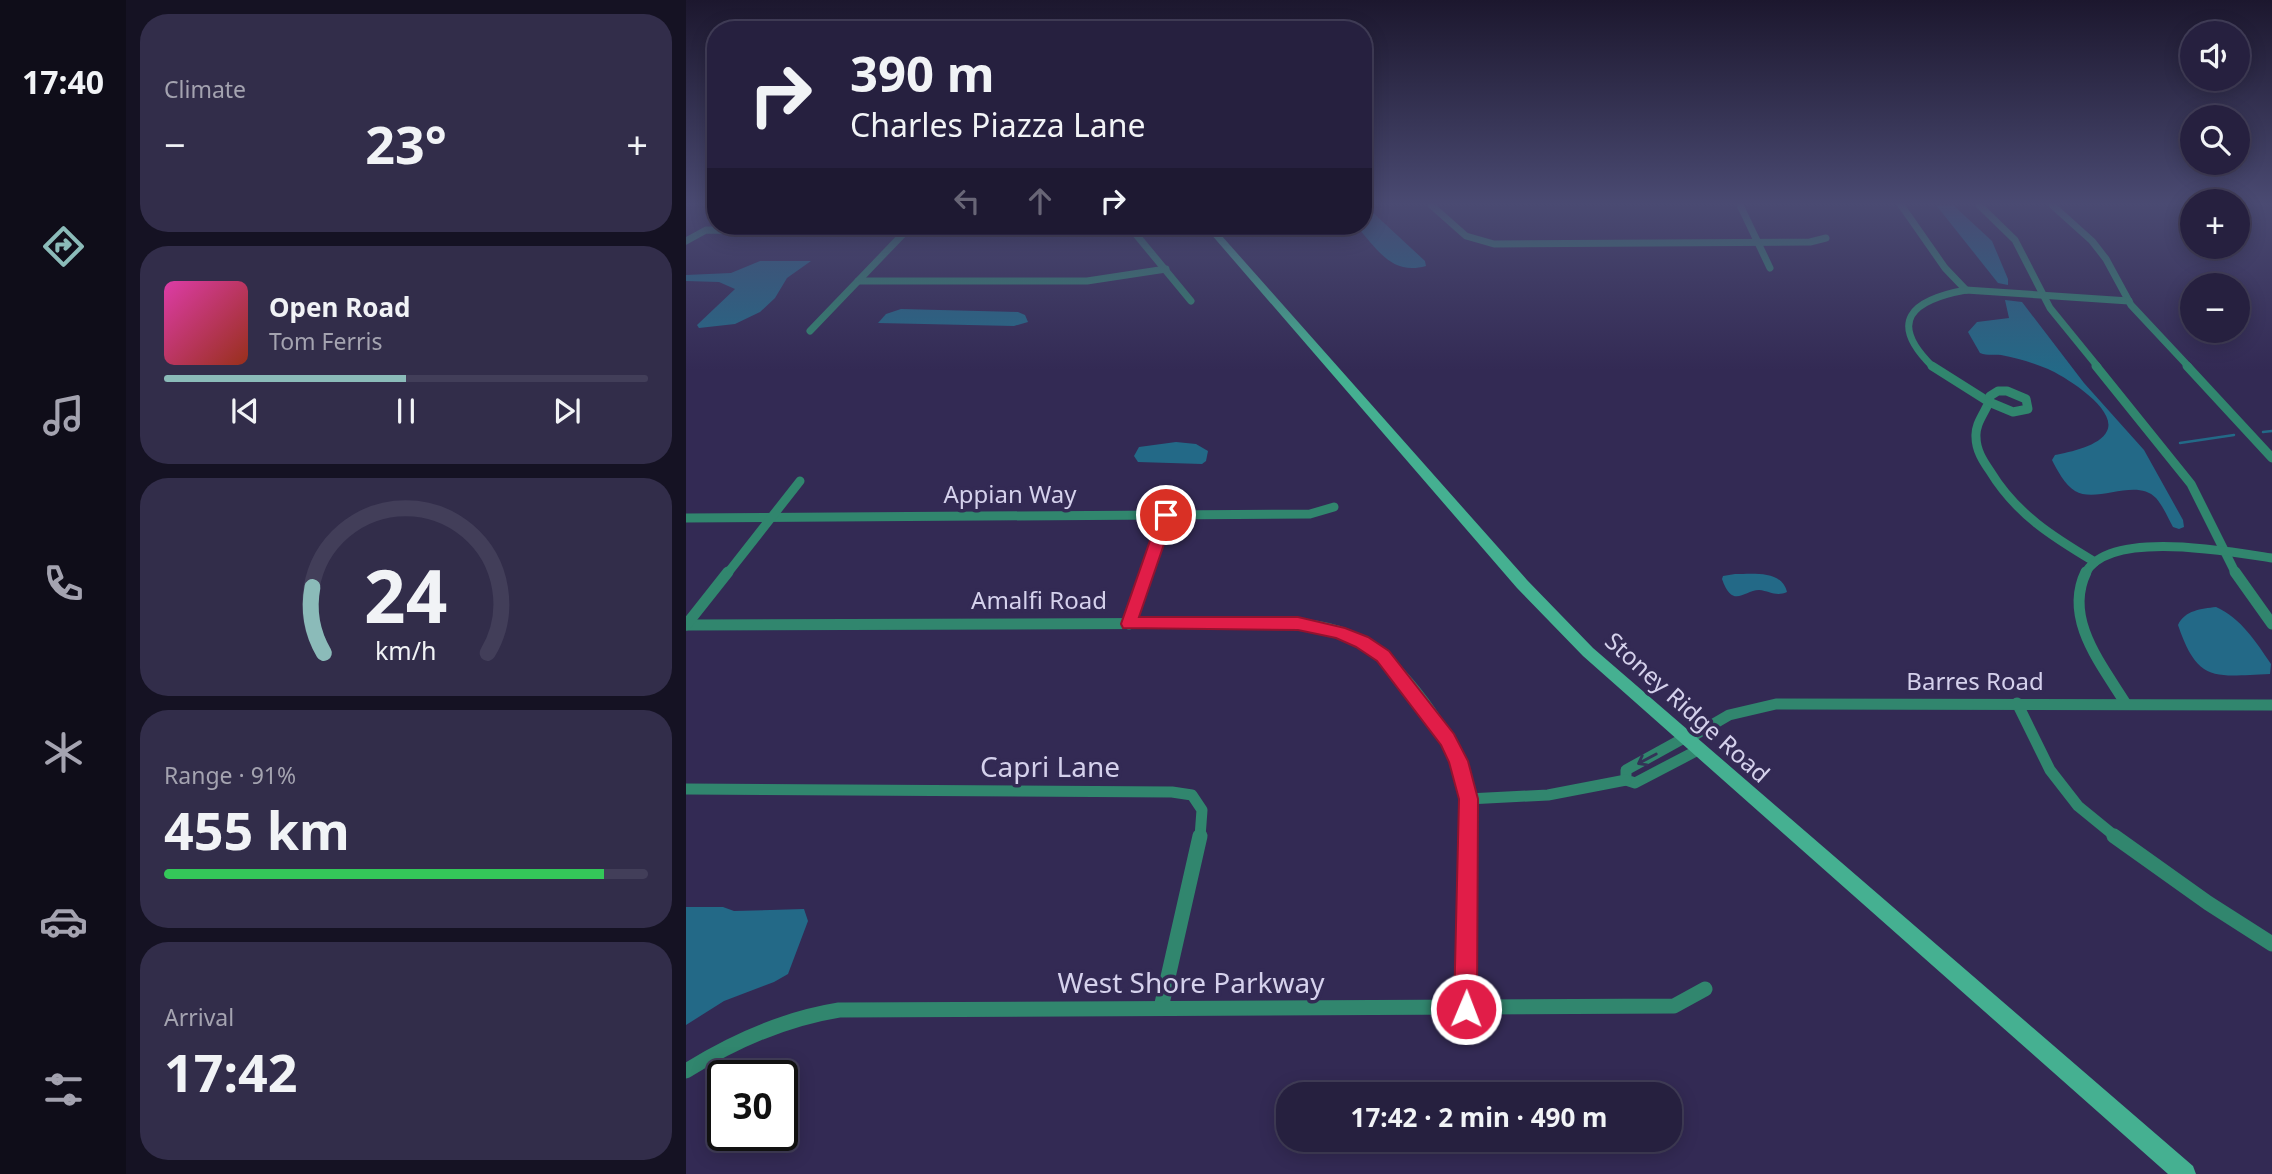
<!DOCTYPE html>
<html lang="en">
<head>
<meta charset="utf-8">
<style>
	body { margin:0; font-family:"Noto Sans",sans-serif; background:#322d4a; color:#f1f3f6; height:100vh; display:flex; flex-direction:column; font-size:26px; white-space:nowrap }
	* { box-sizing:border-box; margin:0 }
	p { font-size:23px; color:#a4a3b0 }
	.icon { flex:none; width:38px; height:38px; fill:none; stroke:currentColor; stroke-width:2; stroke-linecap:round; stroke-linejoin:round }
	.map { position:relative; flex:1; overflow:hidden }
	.sheet { display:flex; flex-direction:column; gap:14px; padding:14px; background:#151223; width:560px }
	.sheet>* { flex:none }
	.top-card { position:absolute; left:21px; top:21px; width:665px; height:214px; border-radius:28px; box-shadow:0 4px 18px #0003,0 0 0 2px #423e59; background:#26203f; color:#f1f3f6; overflow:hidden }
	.fabs { position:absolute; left:1494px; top:21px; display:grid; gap:14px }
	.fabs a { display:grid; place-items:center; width:70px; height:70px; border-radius:50%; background:#26203f; box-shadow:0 4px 18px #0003,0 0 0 2px #423e59; font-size:35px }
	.speed { position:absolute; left:21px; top:1060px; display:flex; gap:14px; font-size:35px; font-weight:700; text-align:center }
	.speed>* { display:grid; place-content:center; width:91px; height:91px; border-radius:50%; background:#26203f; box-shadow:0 4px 18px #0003,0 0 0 2px #423e59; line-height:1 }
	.speed .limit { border:4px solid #111; border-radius:10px; background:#fff; color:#111 }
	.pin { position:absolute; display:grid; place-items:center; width:60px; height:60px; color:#fff; margin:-30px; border:4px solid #fff; border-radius:50%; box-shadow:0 2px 7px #0007 }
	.me { position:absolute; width:77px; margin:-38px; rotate:1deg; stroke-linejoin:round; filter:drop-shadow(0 0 5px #0008) }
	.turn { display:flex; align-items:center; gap:24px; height:147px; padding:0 28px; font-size:32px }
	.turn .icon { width:91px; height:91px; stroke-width:2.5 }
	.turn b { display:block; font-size:49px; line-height:60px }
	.lanes { display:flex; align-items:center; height:66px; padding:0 28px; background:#0003; justify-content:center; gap:35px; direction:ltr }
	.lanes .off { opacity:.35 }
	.big { font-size:52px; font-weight:700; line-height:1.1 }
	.sheet .card { flex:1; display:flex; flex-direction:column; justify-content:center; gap:10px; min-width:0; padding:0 24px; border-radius:28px; background:#322d4a }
	.sheet .dial { align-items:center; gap:0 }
	.dial svg { height:182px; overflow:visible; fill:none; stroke:#423e59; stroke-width:7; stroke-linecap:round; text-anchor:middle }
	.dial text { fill:#f1f3f6; stroke:none }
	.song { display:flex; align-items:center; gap:21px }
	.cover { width:84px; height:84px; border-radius:10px; background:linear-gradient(135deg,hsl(320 70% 55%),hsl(10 70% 35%)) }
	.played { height:7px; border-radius:4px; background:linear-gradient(90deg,#8bbbb9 50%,#423e59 50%) }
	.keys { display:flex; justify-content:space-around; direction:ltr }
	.heat { display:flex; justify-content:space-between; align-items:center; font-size:38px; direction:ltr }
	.charge { height:10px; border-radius:5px; background:linear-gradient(90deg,#34c759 91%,#423e59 0) }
	.trip { position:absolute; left:590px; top:1082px; width:406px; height:70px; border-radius:28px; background:#26203f; box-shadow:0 4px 18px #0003,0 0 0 2px #423e59; font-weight:700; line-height:70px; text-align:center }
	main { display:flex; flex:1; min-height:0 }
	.dock { display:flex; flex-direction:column; width:126px; justify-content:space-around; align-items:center; background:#0f0d19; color:#a4a3b0 }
	.dock .icon { width:49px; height:49px }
	.dock .current { color:#8bbbb9 }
	.dock b { font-size:32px; color:#f1f3f6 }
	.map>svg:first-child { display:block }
</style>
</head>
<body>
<main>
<nav class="dock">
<b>17:40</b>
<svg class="icon current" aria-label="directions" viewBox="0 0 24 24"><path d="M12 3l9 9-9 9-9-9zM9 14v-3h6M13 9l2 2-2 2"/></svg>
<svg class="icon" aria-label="music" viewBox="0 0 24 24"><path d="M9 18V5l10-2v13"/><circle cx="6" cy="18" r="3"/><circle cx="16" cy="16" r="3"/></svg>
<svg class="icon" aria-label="phone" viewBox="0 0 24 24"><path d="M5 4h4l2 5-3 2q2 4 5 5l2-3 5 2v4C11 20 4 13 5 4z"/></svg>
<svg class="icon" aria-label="climate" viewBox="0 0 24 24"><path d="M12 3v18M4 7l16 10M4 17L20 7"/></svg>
<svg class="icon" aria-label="car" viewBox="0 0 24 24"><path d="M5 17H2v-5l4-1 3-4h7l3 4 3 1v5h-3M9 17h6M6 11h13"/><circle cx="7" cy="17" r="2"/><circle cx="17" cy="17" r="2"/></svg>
<svg class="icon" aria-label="filters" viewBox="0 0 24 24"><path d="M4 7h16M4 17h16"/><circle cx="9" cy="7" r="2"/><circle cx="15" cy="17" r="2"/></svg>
</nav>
<section class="sheet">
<div class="card"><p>Climate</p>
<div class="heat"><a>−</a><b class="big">23°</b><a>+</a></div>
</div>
<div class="card">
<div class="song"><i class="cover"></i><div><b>Open Road</b><p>Tom Ferris</p></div></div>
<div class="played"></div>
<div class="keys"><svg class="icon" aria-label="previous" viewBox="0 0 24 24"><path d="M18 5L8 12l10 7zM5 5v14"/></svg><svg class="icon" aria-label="pause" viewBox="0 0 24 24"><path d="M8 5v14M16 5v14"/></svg><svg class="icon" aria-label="next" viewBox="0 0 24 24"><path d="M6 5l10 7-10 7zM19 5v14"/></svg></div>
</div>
<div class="card dial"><svg viewBox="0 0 100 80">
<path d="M14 69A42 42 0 1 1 86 69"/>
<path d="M14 69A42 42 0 0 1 9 40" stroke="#8bbbb9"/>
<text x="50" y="56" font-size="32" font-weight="700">24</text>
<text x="50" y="72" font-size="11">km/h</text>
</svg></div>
<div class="card"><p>Range · 91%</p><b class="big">455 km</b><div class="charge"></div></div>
<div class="card"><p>Arrival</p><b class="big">17:42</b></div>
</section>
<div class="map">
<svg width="1586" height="1174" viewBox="0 0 1586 1174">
	<rect width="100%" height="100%" fill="#332a54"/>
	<!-- water -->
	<g fill="#236987">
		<polygon points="1250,205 1267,205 1306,241 1322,279 1322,285 1312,283"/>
		<path d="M677,208l6,1 56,52 1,5c-35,10 -49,-18 -70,-40h7z"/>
		<polygon points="74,261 125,261 101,278 89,298 74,312 49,324 13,328 11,325 49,289 33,282 0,281 0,275 45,273"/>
		<path d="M1319,300l17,2 62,81 60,67 39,70 1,7 -5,2 -6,-2c-5,-9 -10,-21 -17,-29 -20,-21 -59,6 -81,-7 -10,-6 -18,-21 -23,-31l3,-5c15,-3 45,-9 52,-24 11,-22 -43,-55 -59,-62 -14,-6 -31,-11 -47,-14 -7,-1 -13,1 -21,-2l-12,-21 9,-10 32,-4z"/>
		<polygon points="215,309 332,312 339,315 342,322 328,326 192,323 200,314"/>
		<polygon points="490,442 510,444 522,451 520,461 516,464 452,462 448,456 453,447"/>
		<path d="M1049,574c18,0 47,-4 52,18 -11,5 -17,-1 -28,-2 -15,0 -26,20 -37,-11l1,-3z"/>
		<path d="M1530,607c25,11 40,35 55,57l-1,10c-55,2 -72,10 -92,-49 7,-15 23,-16 38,-18z"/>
		<polygon points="0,907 37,907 48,911 118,909 122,921 102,974 88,982 38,1001 0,1025"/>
	</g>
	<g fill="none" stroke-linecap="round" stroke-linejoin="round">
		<!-- stream -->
		<g stroke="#236987" stroke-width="2.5">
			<polyline points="1577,432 1586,431"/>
			<polyline points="1494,443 1548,435"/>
		</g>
		<!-- street-far3 -->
		<g stroke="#31866e" stroke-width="7">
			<polyline points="745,205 780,236 808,244 1124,242 1140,238"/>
			<polyline points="1054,205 1084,268"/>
			<polyline points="1215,205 1259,268 1280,290"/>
			<polyline points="1293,205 1329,240 1364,308 1412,367"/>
			<polyline points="1366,205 1406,241 1420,259 1445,305 1503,367"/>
			<polyline points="443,226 505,301"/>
			<polyline points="0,241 20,230 398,231 444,226"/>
			<polyline points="172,281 401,281 480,269"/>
			<polyline points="124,331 220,231"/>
			<path d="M1247,367c-46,-45 -22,-67 33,-77l163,11"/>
		</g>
		<!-- street-far2 -->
		<g stroke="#31866e" stroke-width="9">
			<path d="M1246,366l57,36c-5,12 -14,22 -13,35 0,13 7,24 14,34 26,43 63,66 105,91"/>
			<polyline points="1410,366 1505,484 1550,574"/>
			<polyline points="1501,366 1586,458"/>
			<polygon points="1312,391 1321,391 1340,399 1342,409 1327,412 1303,402 1304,396"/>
			<polyline points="0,518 624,514 648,507"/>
			<polyline points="41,574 114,481"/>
			<polyline points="460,574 480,515"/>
			<path d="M1399,574c22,-46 147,-22 187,-16"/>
		</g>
		<!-- street-far1 -->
		<g stroke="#31866e" stroke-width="11">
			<path d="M1400,572c-23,47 16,93 40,132"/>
			<polyline points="1549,572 1586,624"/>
			<polyline points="443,624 461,572"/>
			<path d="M0,625l599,-2c26,1 55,5 78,19 40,24 89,91 101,136 5,20 5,39 5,59"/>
			<polyline points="0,625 42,572"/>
			<polyline points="1331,703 1364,770 1392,806 1430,837"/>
			<polyline points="998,738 940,770 940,780 949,783 1012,750"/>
			<polyline points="1000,740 1043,715 1090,704 1586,705"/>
			<polyline points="0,789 486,792 506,795 516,810 514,837"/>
			<polyline points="782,799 862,795 940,780"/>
		</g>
		<!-- street -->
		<g stroke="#31866e" stroke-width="15">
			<polyline points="1428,836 1522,903 1586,944"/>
			<polyline points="475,1008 514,836"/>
			<polyline points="780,1009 783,836"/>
			<path d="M0,1071c48,-30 97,-52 153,-61l835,-4 31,-17"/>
		</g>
		<!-- secondary -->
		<polygon fill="#45b091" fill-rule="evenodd" points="518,226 527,226 841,580 907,648 1507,1166 1510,1174 1482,1174 897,656 831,588"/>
	</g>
	<!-- one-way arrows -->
	<defs><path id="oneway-shaft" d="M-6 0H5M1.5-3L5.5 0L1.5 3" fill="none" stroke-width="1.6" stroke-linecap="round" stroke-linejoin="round" transform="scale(1.75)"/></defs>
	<use stroke="#333357" href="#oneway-shaft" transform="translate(961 759) rotate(152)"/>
	<!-- sky -->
	<linearGradient id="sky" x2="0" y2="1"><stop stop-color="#1c172e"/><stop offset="0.55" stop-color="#4a4a72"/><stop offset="1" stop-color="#4a4a72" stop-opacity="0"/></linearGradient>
	<rect width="1586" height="370" fill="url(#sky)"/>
	<!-- route -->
	<polygon fill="#e11d48" stroke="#92132f" stroke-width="2" points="480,510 488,515 453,617 612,617 659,628 682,637 703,651 768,734 782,761 792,799 791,1009 788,1017 780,1021 772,1017 768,1009 773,799 763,762 755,745 691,661 670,647 650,638 612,630 437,628 435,624 473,515"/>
	<g text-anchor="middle" stroke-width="7" stroke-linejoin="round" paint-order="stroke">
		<!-- street labels -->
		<g font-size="24" fill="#d5d1ec" stroke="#332a54">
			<text x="324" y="503">Appian Way</text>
			<text x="353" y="609">Amalfi Road</text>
			<text x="1289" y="690">Barres Road</text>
			<text transform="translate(1001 708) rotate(42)" y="8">Stoney Ridge Road</text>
		</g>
		<!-- near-street labels -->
		<g font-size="28" fill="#d5d1ec" stroke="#332a54">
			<text x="364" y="777">Capri Lane</text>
			<text x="505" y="993">West Shore Parkway</text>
		</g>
	</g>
</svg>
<div class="fabs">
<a><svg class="icon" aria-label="sound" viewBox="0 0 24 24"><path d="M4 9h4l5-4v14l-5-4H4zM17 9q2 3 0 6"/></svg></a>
<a><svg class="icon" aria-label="search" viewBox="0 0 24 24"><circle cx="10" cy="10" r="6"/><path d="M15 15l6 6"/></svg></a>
<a>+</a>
<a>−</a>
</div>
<div class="speed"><div class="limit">30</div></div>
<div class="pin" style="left:480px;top:515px;background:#d93025"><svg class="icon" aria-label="arrive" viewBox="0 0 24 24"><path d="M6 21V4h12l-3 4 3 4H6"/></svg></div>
<svg class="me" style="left:780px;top:1009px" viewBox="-20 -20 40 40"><circle r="17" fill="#e11d48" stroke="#fff" stroke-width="3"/><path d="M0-11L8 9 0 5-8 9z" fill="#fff"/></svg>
<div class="trip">17:42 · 2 min · 490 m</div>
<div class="top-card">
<div class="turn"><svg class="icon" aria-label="right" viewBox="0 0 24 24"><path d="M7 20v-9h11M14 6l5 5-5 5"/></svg><div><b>390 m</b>Charles Piazza Lane</div></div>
<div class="lanes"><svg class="icon off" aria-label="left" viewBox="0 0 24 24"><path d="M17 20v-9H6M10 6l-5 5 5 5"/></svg><svg class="icon off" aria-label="ahead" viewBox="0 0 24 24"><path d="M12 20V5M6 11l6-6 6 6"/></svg><svg class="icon" aria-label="right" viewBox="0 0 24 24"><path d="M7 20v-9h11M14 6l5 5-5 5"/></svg></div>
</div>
</div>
</main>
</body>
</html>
